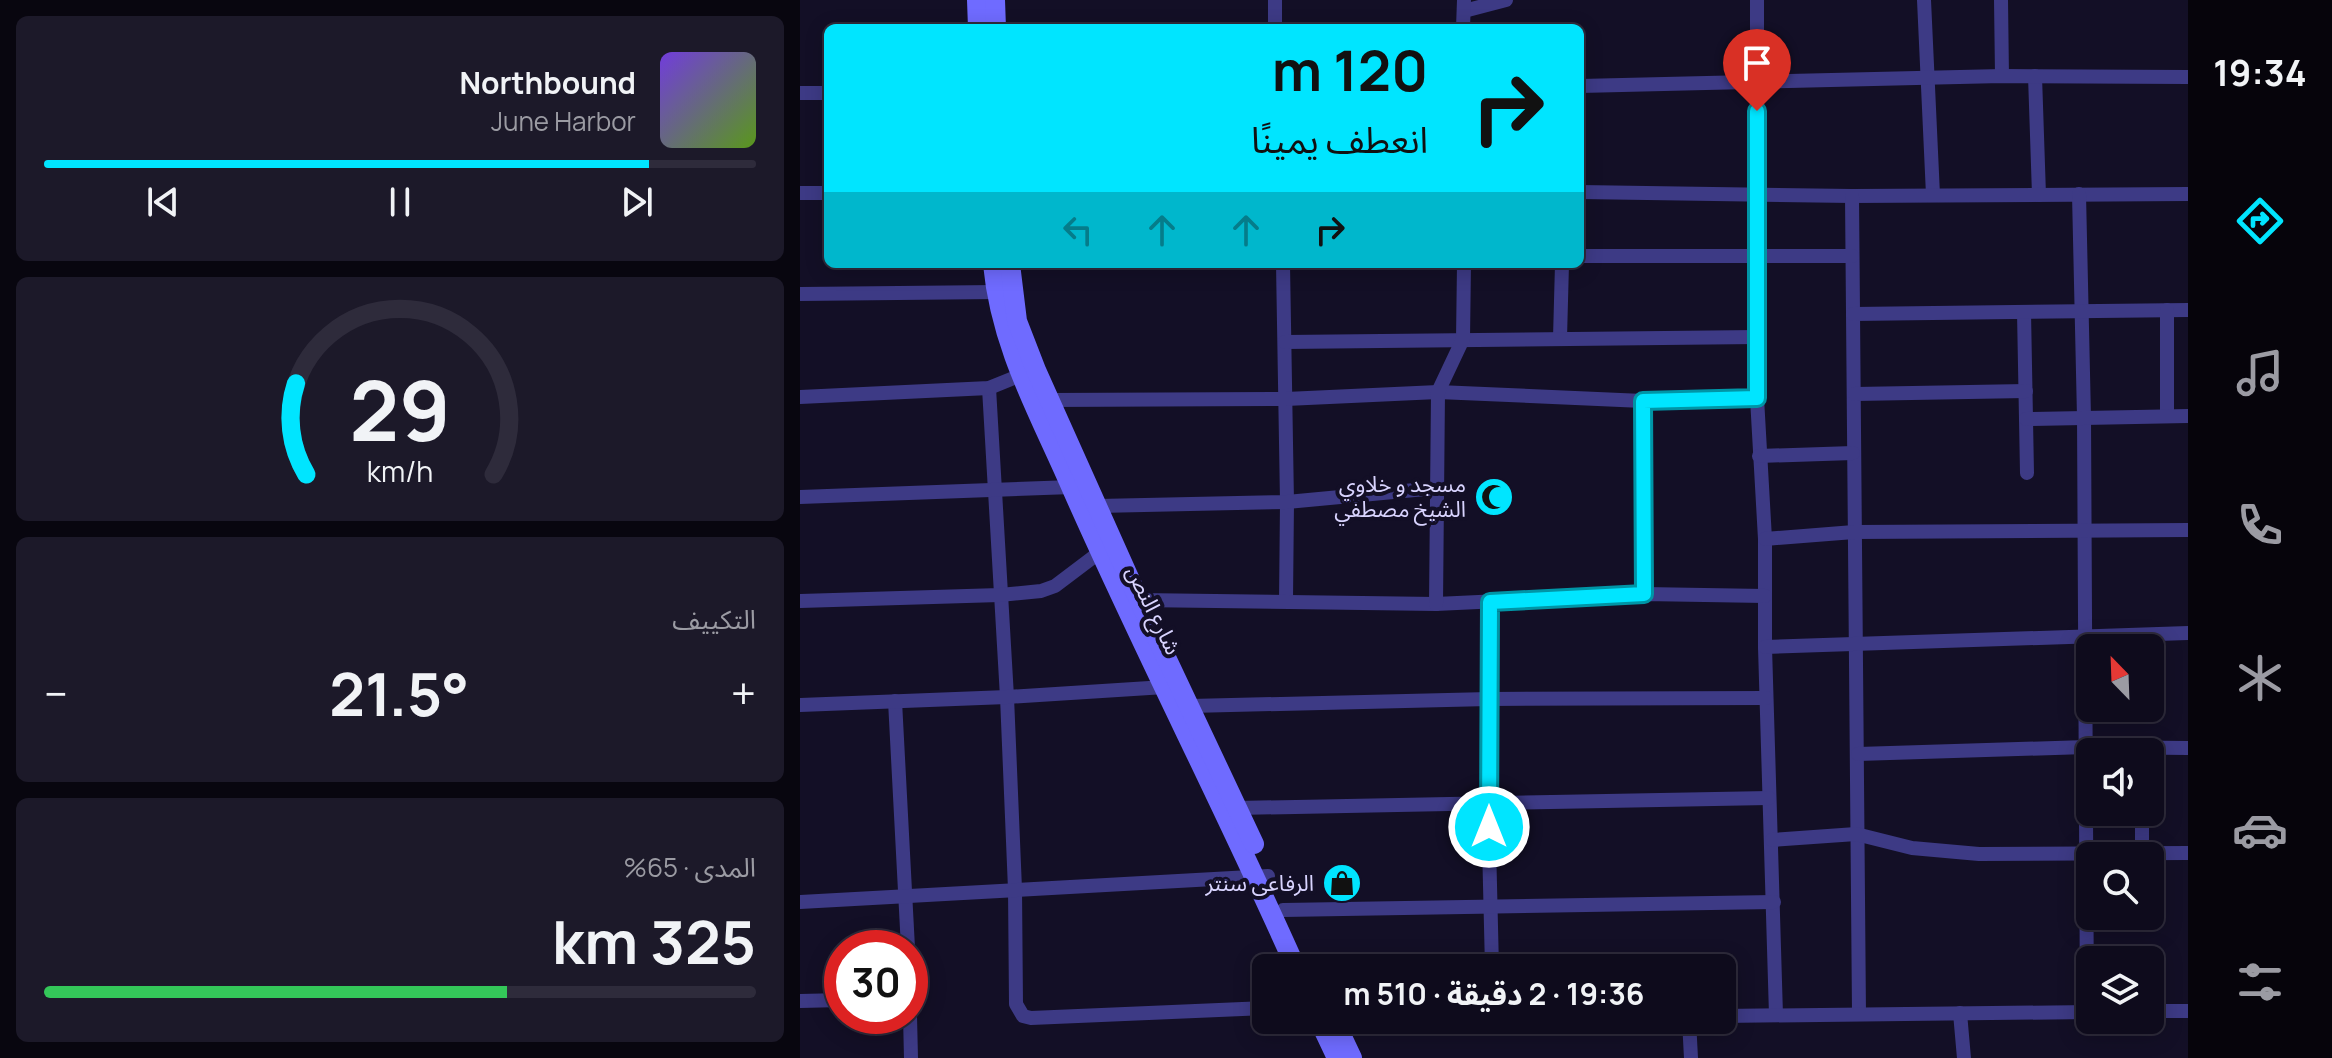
<!DOCTYPE html>
<html lang="ar">
<head>
<meta charset="utf-8">
<style>
	body { margin:0; font-family:Manrope,"Noto Sans Arabic",sans-serif; background:#1c1929; color:#f1f3f6; direction:rtl; height:100vh; display:flex; flex-direction:column; font-size:30px; white-space:nowrap }
	* { box-sizing:border-box; margin:0 }
	p { font-size:26px; color:#9b9ba3 }
	.icon { flex:none; width:44px; height:44px; fill:none; stroke:currentColor; stroke-width:2; stroke-linecap:round; stroke-linejoin:round }
	.map { position:relative; flex:1; overflow:hidden; direction:ltr }
	.panel { display:flex; flex-direction:column; gap:16px; padding:16px; background:#08060f; width:800px }
	.panel>* { flex:none }
	.hud { position:absolute; left:24px; top:24px; width:760px; height:244px; border-radius:12px; box-shadow:0 4px 20px #0003,0 0 0 2px #2e2b3b; direction:rtl; background:#00e5ff; color:#111; overflow:hidden }
	.needle { width:52px; rotate:337deg }
	.tools { position:absolute; left:1276px; top:634px; display:grid; gap:16px }
	.tools a { display:grid; place-items:center; width:88px; height:88px; border-radius:12px; background:#0e0b1c; box-shadow:0 4px 20px #0003,0 0 0 2px #2e2b3b; font-size:40px }
	.speed { position:absolute; left:24px; top:930px; display:flex; gap:16px; font-size:40px; font-weight:700; text-align:center }
	.speed>* { display:grid; place-content:center; width:104px; height:104px; border-radius:50%; background:#0e0b1c; box-shadow:0 4px 20px #0003,0 0 0 2px #2e2b3b; line-height:1 }
	.speed .limit { border:12px solid #d22; background:#fff; color:#111 }
	.pin { position:absolute; display:grid; place-items:center; width:68px; height:68px; color:#fff; margin:-82px -34px; border-radius:50% 50% 50% 0; rotate:-45deg; box-shadow:0 0 8px #0007 }
	.pin .icon { rotate:45deg }
	.me { position:absolute; width:88px; margin:-44px; rotate:0deg; stroke-linejoin:round; filter:drop-shadow(0 0 6px #0008) }
	.turn { display:flex; align-items:center; gap:28px; height:168px; padding:0 24px; font-size:36px }
	.turn .icon { width:104px; height:104px; stroke-width:2.5 }
	.turn b { display:block; font-size:56px; line-height:68px }
	.lanes { display:flex; align-items:center; height:76px; padding:0 24px; background:#0003; justify-content:center; gap:40px; direction:ltr }
	.lanes .off { opacity:.35 }
	.big { font-size:60px; font-weight:700; line-height:1.1 }
	.panel .widget { flex:1; display:flex; flex-direction:column; justify-content:center; gap:12px; min-width:0; padding:0 28px; border-radius:12px; background:#1c1929 }
	.panel .dial { align-items:center; gap:0 }
	.dial svg { height:208px; overflow:visible; fill:none; stroke:#2e2b3b; stroke-width:7; stroke-linecap:round; text-anchor:middle }
	.dial text { fill:#f1f3f6; stroke:none }
	.song { display:flex; align-items:center; gap:24px }
	.cover { width:96px; height:96px; border-radius:12px; background:linear-gradient(135deg,hsl(260 70% 55%),hsl(90 70% 35%)) }
	.played { height:8px; border-radius:4px; background:linear-gradient(90deg,#00e5ff 85%,#2e2b3b 85%) }
	.keys { display:flex; justify-content:space-around; direction:ltr }
	.heat { display:flex; justify-content:space-between; align-items:center; font-size:44px; direction:ltr }
	.charge { height:12px; border-radius:6px; background:linear-gradient(90deg,#34c759 65%,#2e2b3b 0) }
	.trip { position:absolute; left:452px; top:954px; width:484px; height:80px; border-radius:12px; background:#0e0b1c; box-shadow:0 4px 20px #0003,0 0 0 2px #2e2b3b; font-weight:700; line-height:80px; text-align:center; direction:rtl }
	main { display:flex; flex:1; min-height:0 }
	.tab-bar { display:flex; flex-direction:column; width:144px; justify-content:space-around; align-items:center; background:#06040b; color:#9b9ba3 }
	.tab-bar .icon { width:56px; height:56px }
	.tab-bar .selected { color:#00e5ff }
	.tab-bar b { font-size:36px; color:#f1f3f6 }
	.map>svg:first-child { display:block }
</style>
</head>
<body>
<main>
<nav class="tab-bar">
<b>19:34</b>
<svg class="icon selected" aria-label="directions" viewBox="0 0 24 24"><path d="M12 3l9 9-9 9-9-9zM9 14v-3h6M13 9l2 2-2 2"/></svg>
<svg class="icon" aria-label="music" viewBox="0 0 24 24"><path d="M9 18V5l10-2v13"/><circle cx="6" cy="18" r="3"/><circle cx="16" cy="16" r="3"/></svg>
<svg class="icon" aria-label="phone" viewBox="0 0 24 24"><path d="M5 4h4l2 5-3 2q2 4 5 5l2-3 5 2v4C11 20 4 13 5 4z"/></svg>
<svg class="icon" aria-label="climate" viewBox="0 0 24 24"><path d="M12 3v18M4 7l16 10M4 17L20 7"/></svg>
<svg class="icon" aria-label="car" viewBox="0 0 24 24"><path d="M5 17H2v-5l4-1 3-4h7l3 4 3 1v5h-3M9 17h6M6 11h13"/><circle cx="7" cy="17" r="2"/><circle cx="17" cy="17" r="2"/></svg>
<svg class="icon" aria-label="filters" viewBox="0 0 24 24"><path d="M4 7h16M4 17h16"/><circle cx="9" cy="7" r="2"/><circle cx="15" cy="17" r="2"/></svg>
</nav>
<div class="map">
<svg width="1388" height="1058" viewBox="0 0 1388 1058">
	<rect width="100%" height="100%" fill="#130f26"/>
	<g fill="none" stroke-linecap="round" stroke-linejoin="round">
		<!-- minor -->
		<g stroke="#3d3a85" stroke-width="14">
			<polyline points="957,0 957,398 965,539 965,647 976,1015"/>
			<polyline points="1124,0 1133,195"/>
			<polyline points="1201,0 1202,76"/>
			<polyline points="664,11 706,0"/>
			<polyline points="475,28 475,0"/>
			<polyline points="663,28 664,0"/>
			<polyline points="1235,76 1239,195"/>
			<polyline points="780,86 1202,76 1388,77"/>
			<polyline points="0,93 28,93"/>
			<polyline points="780,192 1052,196 1388,194"/>
			<polyline points="0,193 28,193"/>
			<polyline points="1279,194 1284,417 1287,1012"/>
			<polyline points="1052,196 1059,1014"/>
			<polyline points="780,256 1052,256"/>
			<polyline points="483,264 487,502 486,601"/>
			<polyline points="0,294 196,292"/>
			<polyline points="1224,312 1227,473"/>
			<polyline points="1053,314 1388,310"/>
			<polyline points="760,338 762,264"/>
			<polyline points="485,342 957,337"/>
			<polyline points="189,388 207,697 215,889 216,1004 223,1016 231,1018 466,1008"/>
			<polyline points="1055,394 1226,391"/>
			<polyline points="0,397 189,388 221,375"/>
			<polyline points="249,400 486,399 638,392 843,401 957,398"/>
			<polyline points="843,401 844,594"/>
			<polyline points="1367,415 1367,310"/>
			<polyline points="1226,419 1388,416"/>
			<polyline points="959,456 1053,453"/>
			<polyline points="0,497 272,487"/>
			<polyline points="298,506 487,502 636,488"/>
			<polyline points="965,539 1054,532 1388,530"/>
			<polyline points="339,600 636,604 844,594 965,596"/>
			<polyline points="0,601 200,595 241,591 255,586 300,552"/>
			<polyline points="690,602 688,802 692,968"/>
			<polyline points="636,604 638,392 663,339 664,264"/>
			<polyline points="965,647 1388,633"/>
			<polyline points="95,701 108,948"/>
			<polyline points="0,705 207,697 365,687"/>
			<polyline points="390,706 689,699 966,698"/>
			<polyline points="1058,754 1286,747 1388,748"/>
			<polyline points="437,808 969,798"/>
			<polyline points="1342,812 1342,854"/>
			<polyline points="972,840 1056,834 1112,848 1179,854 1388,853"/>
			<polyline points="0,902 468,876"/>
			<polyline points="483,910 974,902"/>
			<polyline points="0,1001 42,1000"/>
			<polyline points="1350,1011 1388,1011"/>
			<polyline points="1160,1013 1164,1058"/>
			<polyline points="110,1016 111,1058"/>
			<polyline points="922,1016 1290,1012"/>
			<polyline points="889,1020 891,1058"/>
		</g>
		<!-- secondary -->
		<g stroke="#6f6bff" stroke-width="20">
			<polyline points="177,0 178,28"/>
			<polyline points="195,0 196,28"/>
			<path d="M193,264c8,85 47,150 80,227 71,161 152,317 223,477"/>
			<polyline points="210,264 217,321 236,370 339,600 454,844"/>
			<polyline points="519,1020 537,1058"/>
			<polyline points="534,1020 552,1058"/>
		</g>
	</g>
	<g fill="none" stroke-linecap="round" stroke-linejoin="round">
		<!-- route casing -->
		<g stroke="#0095a6" stroke-width="20">
			<polyline id="route" points="689,827 690,602 844,594 843,401 957,398 957,111"/>
		</g>
		<!-- route -->
		<use href="#route" stroke="#00e5ff" stroke-width="14"/>
	</g>
	<!-- icons -->
	<defs>
		<g id="mosque-disc" transform="scale(2)"><circle r="9.5" fill="#00e5ff" stroke="#130f26"/><path d="M3.5-4.9A6 6 0 1 0 3.5 4.9A5 5 0 1 1 3.5-4.9Z" fill="#111"/></g>
		<g id="shop-disc" transform="scale(2)"><circle r="9.5" fill="#00e5ff" stroke="#130f26"/><path d="M-5-2.5h2.3a2.7 3.5 0 0 1 5.4 0H5L5.5 6h-11ZM-1.5-2.5h3a1.5 2.3 0 0 0-3 0Z" fill="#111"/></g>
	</defs>
	<g fill-rule="evenodd">
		<use href="#mosque-disc" x="694" y="497"/>
		<use href="#shop-disc" x="542" y="883"/>
	</g>
	<g text-anchor="middle" stroke-width="8" stroke-linejoin="round" paint-order="stroke">
		<!-- poi labels -->
		<g font-size="22" fill="#d9d4ff" stroke="#130f26" text-anchor="end">
			<text x="666" y="492">مسجد و خلاوي<tspan x="666" dy="25">الشيخ مصطفي</tspan></text>
			<text x="514" y="891">الرفاعى سنتر</text>
		</g>
		<!-- street labels -->
		<g font-size="22" fill="#d9d4ff" stroke="#130f26">
			<text transform="translate(354 610) rotate(64)" y="8">شارع النص</text>
		</g>
	</g>
</svg>
<div class="tools">
<a><svg class="needle" viewBox="-14 -14 28 28"><path d="M0-13l5 13h-10z" fill="#e53935"/><path d="M0 13l5-13h-10z" fill="#9b9ba3"/></svg></a>
<a><svg class="icon" aria-label="sound" viewBox="0 0 24 24"><path d="M4 9h4l5-4v14l-5-4H4zM17 9q2 3 0 6"/></svg></a>
<a><svg class="icon" aria-label="search" viewBox="0 0 24 24"><circle cx="10" cy="10" r="6"/><path d="M15 15l6 6"/></svg></a>
<a><svg class="icon" aria-label="layers" viewBox="0 0 24 24"><path d="M12 4l9 5-9 5-9-5zM3 14l9 5 9-5"/></svg></a>
</div>
<div class="speed"><div class="limit">30</div></div>
<div class="pin" style="left:957px;top:111px;background:#d93025"><svg class="icon" aria-label="arrive" viewBox="0 0 24 24"><path d="M6 21V4h12l-3 4 3 4H6"/></svg></div>
<svg class="me" style="left:689px;top:827px" viewBox="-20 -20 40 40"><circle r="17" fill="#00e5ff" stroke="#fff" stroke-width="3"/><path d="M0-11L8 9 0 5-8 9z" fill="#fff"/></svg>
<div class="trip">19:36 · 2 دقيقة · 510 m</div>
<div class="hud">
<div class="turn"><svg class="icon" aria-label="right" viewBox="0 0 24 24"><path d="M7 20v-9h11M14 6l5 5-5 5"/></svg><div><b>120 m</b>انعطف يمينًا</div></div>
<div class="lanes"><svg class="icon off" aria-label="left" viewBox="0 0 24 24"><path d="M17 20v-9H6M10 6l-5 5 5 5"/></svg><svg class="icon off" aria-label="ahead" viewBox="0 0 24 24"><path d="M12 20V5M6 11l6-6 6 6"/></svg><svg class="icon off" aria-label="ahead" viewBox="0 0 24 24"><path d="M12 20V5M6 11l6-6 6 6"/></svg><svg class="icon" aria-label="right" viewBox="0 0 24 24"><path d="M7 20v-9h11M14 6l5 5-5 5"/></svg></div>
</div>
</div>
<section class="panel">
<div class="widget">
<div class="song"><i class="cover"></i><div><b>Northbound</b><p>June Harbor</p></div></div>
<div class="played"></div>
<div class="keys"><svg class="icon" aria-label="previous" viewBox="0 0 24 24"><path d="M18 5L8 12l10 7zM5 5v14"/></svg><svg class="icon" aria-label="pause" viewBox="0 0 24 24"><path d="M8 5v14M16 5v14"/></svg><svg class="icon" aria-label="next" viewBox="0 0 24 24"><path d="M6 5l10 7-10 7zM19 5v14"/></svg></div>
</div>
<div class="widget dial"><svg viewBox="0 0 100 80">
<path d="M14 69A42 42 0 1 1 86 69"/>
<path d="M14 69A42 42 0 0 1 10 34" stroke="#00e5ff"/>
<text x="50" y="56" font-size="32" font-weight="700">29</text>
<text x="50" y="72" font-size="11">km/h</text>
</svg></div>
<div class="widget"><p>التكييف</p>
<div class="heat"><a>−</a><b class="big">21.5°</b><a>+</a></div>
</div>
<div class="widget"><p>المدى · 65%</p><b class="big">325 km</b><div class="charge"></div></div>
</section>
</main>
</body>
</html>
